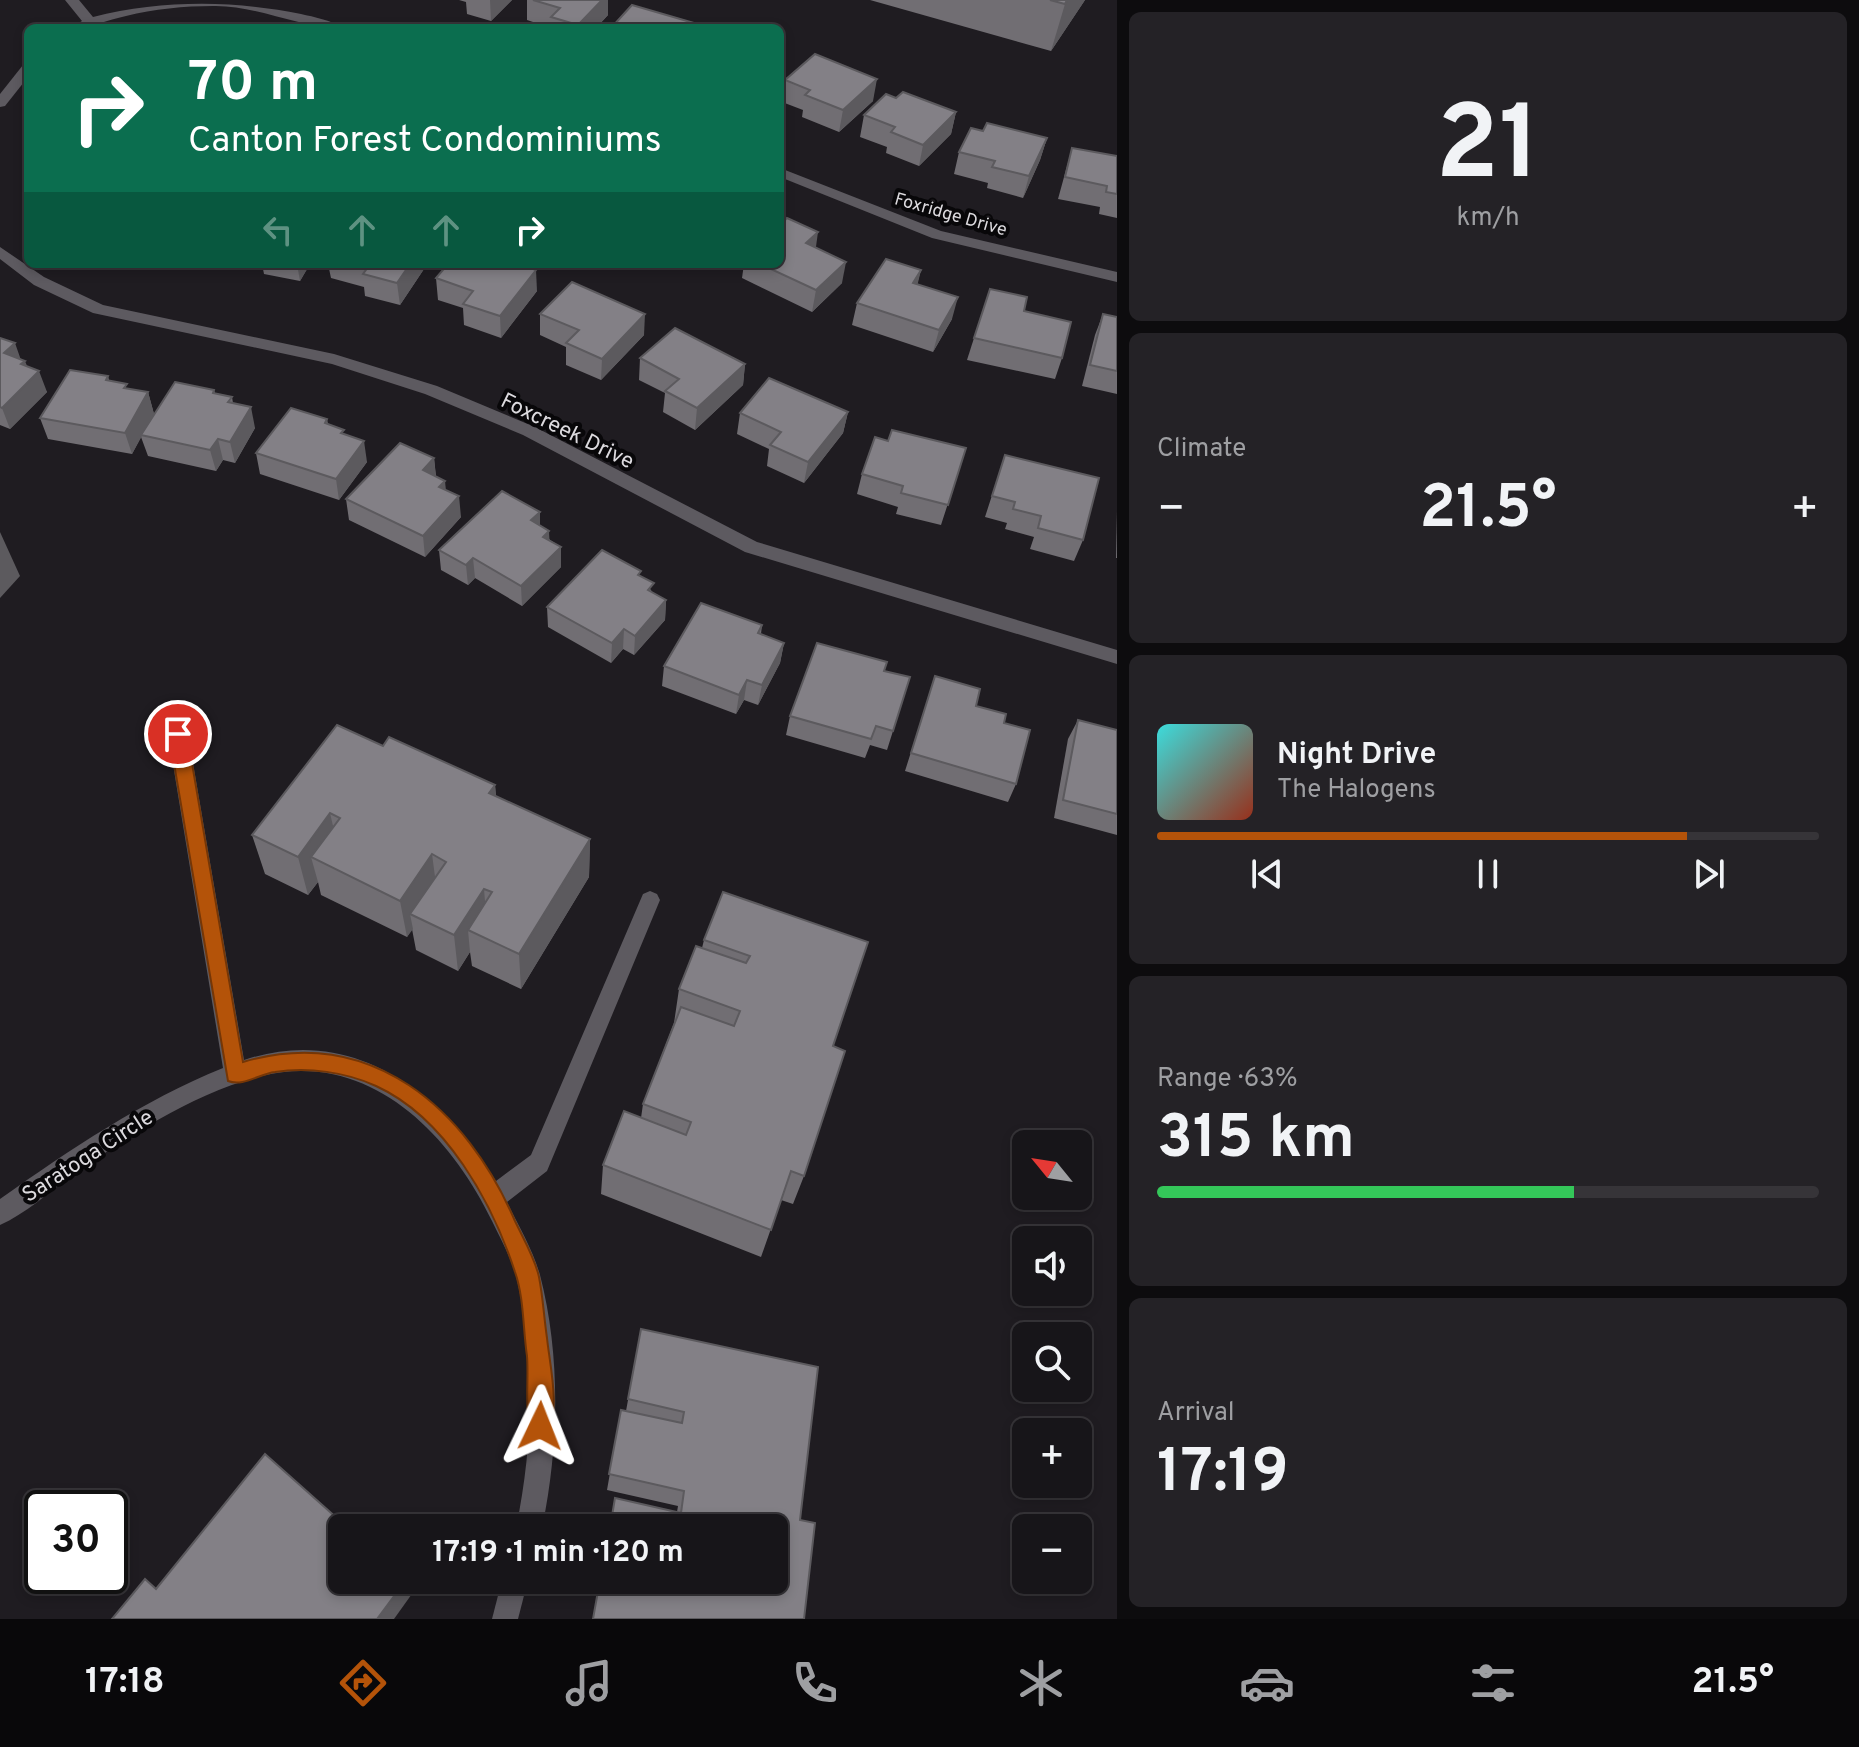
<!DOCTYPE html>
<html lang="en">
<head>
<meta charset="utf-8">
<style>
	body { margin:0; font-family:Overpass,sans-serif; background:#242226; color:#f1f3f6; height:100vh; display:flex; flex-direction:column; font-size:30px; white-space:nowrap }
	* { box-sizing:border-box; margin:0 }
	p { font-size:26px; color:#9e9fa2 }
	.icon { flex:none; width:44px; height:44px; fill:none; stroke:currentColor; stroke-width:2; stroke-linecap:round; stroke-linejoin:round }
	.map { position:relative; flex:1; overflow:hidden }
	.side { display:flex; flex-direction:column; gap:12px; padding:12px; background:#0d0c0e; width:742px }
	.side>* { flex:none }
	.guide { position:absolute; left:24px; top:24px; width:760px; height:244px; border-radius:12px; box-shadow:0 4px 12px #0003,0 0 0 2px #363438; background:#0b6e4f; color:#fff; overflow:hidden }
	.needle { width:52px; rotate:300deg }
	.controls { position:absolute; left:1012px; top:1130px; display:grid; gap:16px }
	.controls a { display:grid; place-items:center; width:80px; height:80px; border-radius:12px; background:#171519; box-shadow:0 4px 12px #0003,0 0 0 2px #363438; font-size:40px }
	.speed { position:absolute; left:24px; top:1490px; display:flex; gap:16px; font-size:40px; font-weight:700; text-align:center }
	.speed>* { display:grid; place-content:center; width:104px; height:104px; border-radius:50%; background:#171519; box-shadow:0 4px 12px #0003,0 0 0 2px #363438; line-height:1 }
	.speed .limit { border:4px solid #111; border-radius:12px; background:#fff; color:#111 }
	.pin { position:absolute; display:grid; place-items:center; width:68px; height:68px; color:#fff; margin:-34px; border:4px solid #fff; border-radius:50%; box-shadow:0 2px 8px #0007 }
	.me { position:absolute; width:88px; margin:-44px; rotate:2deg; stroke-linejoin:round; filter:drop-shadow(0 0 6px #0008) }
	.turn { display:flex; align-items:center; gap:28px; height:168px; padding:0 32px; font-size:36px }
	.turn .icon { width:104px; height:104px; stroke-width:2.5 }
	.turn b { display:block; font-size:56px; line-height:68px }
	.lanes { display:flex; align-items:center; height:76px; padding:0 32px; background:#0003; justify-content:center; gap:40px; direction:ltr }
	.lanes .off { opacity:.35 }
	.big { font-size:60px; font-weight:700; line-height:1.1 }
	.side .card { flex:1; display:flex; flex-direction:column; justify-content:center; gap:12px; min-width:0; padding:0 28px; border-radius:12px; background:#242226 }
	.side .dial { align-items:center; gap:0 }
	.dial b { font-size:104px; line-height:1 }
	.song { display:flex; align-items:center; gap:24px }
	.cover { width:96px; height:96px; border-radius:12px; background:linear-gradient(135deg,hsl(180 70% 55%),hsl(10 70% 35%)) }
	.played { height:8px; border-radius:4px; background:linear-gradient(90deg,#b45309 80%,#363438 80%) }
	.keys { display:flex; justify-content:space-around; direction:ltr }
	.heat { display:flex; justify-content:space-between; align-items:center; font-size:44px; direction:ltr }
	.charge { height:12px; border-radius:6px; background:linear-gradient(90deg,#34c759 63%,#363438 0) }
	.trip { position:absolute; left:328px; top:1514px; width:460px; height:80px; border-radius:12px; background:#171519; box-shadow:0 4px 12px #0003,0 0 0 2px #363438; font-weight:700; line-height:80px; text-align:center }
	.menu { display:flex; height:128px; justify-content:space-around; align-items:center; background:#09080a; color:#9e9fa2 }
	.menu .icon { width:56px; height:56px }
	.menu .selected { color:#b45309 }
	.menu b { font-size:36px; color:#f1f3f6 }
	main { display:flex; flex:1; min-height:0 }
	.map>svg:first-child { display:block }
</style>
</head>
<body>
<main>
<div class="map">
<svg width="1117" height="1619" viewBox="0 0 1117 1619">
	<rect width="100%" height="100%" fill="#1f1c21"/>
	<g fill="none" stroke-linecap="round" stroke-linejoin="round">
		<!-- minor -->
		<g fill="#5d5a60" fill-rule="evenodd">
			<path d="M65,0h14l14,17c68,-17 139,-17 208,-3 13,3 30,6 41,14 -44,0 -85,-23 -129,-22 -29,0 -59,3 -87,10 -19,4 -35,12 -55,12l11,-7z"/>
			<polygon points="28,64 28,77 5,106 0,107 0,94 23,65"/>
			<polygon points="780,168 941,231 1117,272 1117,282 932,238 780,177"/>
			<polygon points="0,247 44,277 103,305 334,354 437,386 535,427 757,542 1117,650 1117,664 745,552 523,435 425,394 332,364 93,313 34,285 0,259"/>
			<path d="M178,726l7,2 3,6 56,326c109,-37 197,33 252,121l35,-26 112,-261 7,-3 7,3 3,6 -113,271 -40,31c11,23 26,48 33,73 21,81 19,172 2,253h-26c17,-81 20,-171 0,-252 -5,-19 -16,-38 -24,-55 -43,-89 -124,-171 -230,-145 -69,17 -135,61 -192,101 -22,16 -45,37 -70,48v-26c71,-50 142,-98 223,-131l-55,-334 3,-6z"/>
			<polygon points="502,1580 528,1580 518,1619 492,1619"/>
		</g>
	</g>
	<!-- wall -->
	<g fill="#716e73">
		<polygon points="459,0 512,0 491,21 467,14 466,2"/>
		<polygon points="527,0 608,0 608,15 596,28 551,28 527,20"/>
		<polygon points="870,0 1085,0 1051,51"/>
		<polygon points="785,80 873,101 839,132 802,117 803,110 782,102"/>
		<polygon points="896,98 956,112 951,134 919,166 886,153 887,147 860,137 864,115"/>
		<polygon points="983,131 1047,138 1040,160 1023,198 987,188 988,183 954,174 959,152"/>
		<polygon points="1072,148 1117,156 1117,218 1099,214 1100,207 1058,199"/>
		<polygon points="262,264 310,264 300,281 264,274"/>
		<polygon points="328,264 426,264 426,266 400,305 365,296 364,287 331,278"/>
		<polygon points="744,264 780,264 842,283 812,312 742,278"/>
		<polygon points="921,270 917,284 952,319 933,352 852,325 857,303"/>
		<polygon points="436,278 537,291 501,338 464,325 463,308 438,300"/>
		<polygon points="1024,311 1062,358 1055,379 967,360 974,338"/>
		<polygon points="540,314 644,335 601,380 566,365 566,347 540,335"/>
		<polygon points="1103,314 1117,317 1117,394 1082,386 1095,335"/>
		<polygon points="0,338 27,366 47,392 10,429 0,425"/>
		<polygon points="640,358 745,364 743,385 695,430 663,412 665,393 639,380"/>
		<polygon points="108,376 109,380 129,389 148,392 154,414 214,390 215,393 232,397 233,403 255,428 235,463 223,460 216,471 148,456 141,437 132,454 48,439 40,418"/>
		<polygon points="848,412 843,433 804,483 767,466 769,449 737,434 740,413"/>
		<polygon points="327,419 328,424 345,435 367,462 339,500 260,474 256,453"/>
		<polygon points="888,441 966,448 941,525 896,514 898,507 857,494 862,474"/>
		<polygon points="1005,455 1083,540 1074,561 1030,549 1034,537 1005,529 1007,523 985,517"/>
		<polygon points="434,458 436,476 461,517 425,557 349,520 346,499"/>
		<polygon points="1117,511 1117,558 1116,558"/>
		<polygon points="540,512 540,526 550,540 561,547 561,567 522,606 475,578 468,585 441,570 439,550"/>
		<polygon points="641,576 653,593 666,600 665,620 634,655 623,649 611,663 548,627 547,607"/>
		<polygon points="762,625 761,634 784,643 780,663 758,705 744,700 736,714 662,686 664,666"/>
		<polygon points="885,671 910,677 887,750 870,745 865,758 786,735 790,716"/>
		<polygon points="935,676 976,706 1004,723 1016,784 1008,802 905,771"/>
		<polygon points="1078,720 1117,730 1117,835 1054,818 1068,739"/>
		<polygon points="383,746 495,785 496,796 590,839 589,877 521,989 472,966 470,952 458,971 416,950 412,929 407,937 321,895 318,882 308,895 265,874 252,835"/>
		<polygon points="723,892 833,1046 804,1176 793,1204 781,1200 761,1257 601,1194 603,1165 641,1118 643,1104 674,1023 679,989 702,948 704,940"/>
		<polygon points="641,1329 800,1520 677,1512 678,1506 607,1490 621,1410 626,1411"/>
	</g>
	<!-- shaded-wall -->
	<g fill="#5c5a5e">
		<polygon points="490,0 512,0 491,21"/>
		<polygon points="602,0 608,0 608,15 596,28 578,28 578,25"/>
		<polygon points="1067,0 1085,0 1051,51 1065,4"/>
		<polygon points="785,47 782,69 780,71 780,53"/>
		<polygon points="877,79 873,101 839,132 843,110"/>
		<polygon points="956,112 951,134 919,166 923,145"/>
		<polygon points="1047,138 1040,160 1023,198 1029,176"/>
		<polygon points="818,232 815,254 806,243"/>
		<polygon points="846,262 842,283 812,312 816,290"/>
		<polygon points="297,264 310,264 300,281"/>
		<polygon points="410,264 426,264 426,266 400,305 397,283"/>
		<polygon points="536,270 537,291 501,338 500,316"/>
		<polygon points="921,270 916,291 913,283"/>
		<polygon points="958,297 952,319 933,352 939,330"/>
		<polygon points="645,314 644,335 601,380 602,359"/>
		<polygon points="15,343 22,363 25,361 32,378 39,371 47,392 10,429 2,408 4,353"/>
		<polygon points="745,364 743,385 695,430 697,408"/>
		<polygon points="148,392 154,414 132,454 125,433"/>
		<polygon points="251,407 255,428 235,463 230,442"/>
		<polygon points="848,412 843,433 804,483 808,462"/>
		<polygon points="218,439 223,460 216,471 210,450"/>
		<polygon points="364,441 367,462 339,500 336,479"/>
		<polygon points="434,458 436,479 423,470"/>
		<polygon points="445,481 447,501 439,487"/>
		<polygon points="459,496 461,517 425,557 423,536"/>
		<polygon points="540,512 540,533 531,520"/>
		<polygon points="549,531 550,551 543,537"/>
		<polygon points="0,532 20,576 0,598"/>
		<polygon points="561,547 561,567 522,606 521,586"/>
		<polygon points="473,558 475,578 468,585 466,565"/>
		<polygon points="666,600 665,620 634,655 635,636"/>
		<polygon points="624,629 623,649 611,663 612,643"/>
		<polygon points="784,643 780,663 758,705 762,685"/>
		<polygon points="747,680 744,700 736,714 739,695"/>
		<polygon points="495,785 498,825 489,793"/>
		<polygon points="330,813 339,852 311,857 318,882 308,895 298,857"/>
		<polygon points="590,839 589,877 521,989 519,954"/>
		<polygon points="432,854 437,892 410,914 413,929 407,937 400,901"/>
		<polygon points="484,889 487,926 468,930 470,952 458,971 454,935"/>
		<polygon points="406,1580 414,1591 394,1619 377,1619"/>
	</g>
	<!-- building -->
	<g fill="#838086" stroke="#5c5a5e" stroke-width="2">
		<polygon points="533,0 602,0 578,25 551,17 560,8"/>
		<polygon points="1050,0 1067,0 1065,4"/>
		<polygon points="632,5 694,23 689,28 611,28"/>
		<polygon points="815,54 877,79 843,110 805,95 810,90 785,80"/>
		<polygon points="903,92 956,112 923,145 891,132 895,127 864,115 886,94 896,98"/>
		<polygon points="987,123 1047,138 1029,176 992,167 995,161 959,152 971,128 983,131"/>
		<polygon points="1072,148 1117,156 1117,194 1106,192 1107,186 1065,177"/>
		<polygon points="787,218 818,232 806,243 846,262 816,290 760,264 780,264 780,225"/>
		<polygon points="886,259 921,270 913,283 958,297 939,330 857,303"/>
		<polygon points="356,264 410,264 397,283 363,274 368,267"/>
		<polygon points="448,264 518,264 536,270 500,316 463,304 473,291 436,278"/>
		<polygon points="572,282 645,314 602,359 566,343 579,330 540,314"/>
		<polygon points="990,289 1027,297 1024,311 1071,322 1062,358 974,338"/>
		<polygon points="1103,314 1117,317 1117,371 1090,365"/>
		<polygon points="675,328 745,364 697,408 665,391 679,379 640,358"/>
		<polygon points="0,338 15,343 4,353 25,361 21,364 39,371 2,408 0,407"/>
		<polygon points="70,370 108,376 106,380 127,384 124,388 148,392 125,433 40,418"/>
		<polygon points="769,378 848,412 808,462 770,445 781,432 740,413"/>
		<polygon points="175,382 214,390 213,393 232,397 228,402 251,407 230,442 218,439 210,450 141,435"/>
		<polygon points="291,408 327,419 325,423 344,430 341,433 364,441 336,479 256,453"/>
		<polygon points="892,430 966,448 948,505 901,493 903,486 862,474 875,437 888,441"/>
		<polygon points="400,443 434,458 423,470 445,481 439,487 459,496 423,536 346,499"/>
		<polygon points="1005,455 1099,478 1083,540 1038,528 1041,516 1013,509 1015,502 992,496"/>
		<polygon points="502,491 540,512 531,520 549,531 543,537 561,547 521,586 473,558 466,565 439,550"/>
		<polygon points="602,550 641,571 638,575 654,583 648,590 666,600 635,636 624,629 612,643 547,607"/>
		<polygon points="701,603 762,625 758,633 784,643 762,685 747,680 739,695 664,666"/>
		<polygon points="817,643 887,662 884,671 910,677 893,731 876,726 871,739 790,716"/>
		<polygon points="935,676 980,689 976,706 1006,714 1004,723 1030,730 1016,784 911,753"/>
		<polygon points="1078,720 1117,730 1117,814 1063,800"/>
		<polygon points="337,725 383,746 389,737 495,785 489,793 590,839 519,954 468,930 492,892 484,889 454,935 410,914 446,862 432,854 400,901 311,857 340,818 330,813 298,857 252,835"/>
		<polygon points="723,892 868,942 833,1046 845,1051 804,1176 791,1171 771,1230 603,1165 624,1111 686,1135 691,1122 643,1104 681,1007 734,1026 740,1011 679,989 696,946 746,963 750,956 704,940"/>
		<polygon points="641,1329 818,1367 800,1520 815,1523 804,1619 593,1619 600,1580 774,1580 774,1528 610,1528 615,1498 681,1513 684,1491 609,1474 621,1410 682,1423 684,1412 628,1399"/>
		<polygon points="265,1454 348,1528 342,1528 342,1580 406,1580 377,1619 112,1619 145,1579 156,1589"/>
	</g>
	<!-- route -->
	<path fill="#b45309" stroke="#753606" stroke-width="2" d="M178,727l9,7 56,328c128,-38 224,47 272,159 8,17 20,37 24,56 4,20 5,41 8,61 3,29 13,68 1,97l-8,3 -8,-3c-8,-20 -3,-56 -5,-79 -4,-26 -3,-59 -12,-84 -23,-70 -69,-154 -139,-186 -30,-14 -68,-19 -101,-14 -16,2 -32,15 -47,9l-59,-347z"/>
	<g text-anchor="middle" stroke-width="8" stroke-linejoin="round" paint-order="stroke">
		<!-- far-street labels -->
		<g font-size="18" fill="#dcdade" stroke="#080709">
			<text transform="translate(951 214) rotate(16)" y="6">Foxridge Drive</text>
		</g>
		<!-- street labels -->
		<g font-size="22" fill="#dcdade" stroke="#080709">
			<text transform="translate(568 430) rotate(26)" y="8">Foxcreek Drive</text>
			<text transform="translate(87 1155) rotate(-33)" y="8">Saratoga Circle</text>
		</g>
	</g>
</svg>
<div class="controls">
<a><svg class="needle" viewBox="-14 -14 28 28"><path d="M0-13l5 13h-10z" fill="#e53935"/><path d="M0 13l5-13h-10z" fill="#9e9fa2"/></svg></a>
<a><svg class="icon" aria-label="sound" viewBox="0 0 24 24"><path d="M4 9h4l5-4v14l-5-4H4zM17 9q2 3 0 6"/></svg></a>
<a><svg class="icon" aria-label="search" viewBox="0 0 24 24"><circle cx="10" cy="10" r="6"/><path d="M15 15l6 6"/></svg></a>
<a>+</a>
<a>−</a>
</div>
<div class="speed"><div class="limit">30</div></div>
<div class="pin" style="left:178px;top:734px;background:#d93025"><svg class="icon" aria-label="arrive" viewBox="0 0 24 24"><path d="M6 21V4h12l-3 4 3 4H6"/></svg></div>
<svg class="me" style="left:540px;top:1426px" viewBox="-20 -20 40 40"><path d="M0-17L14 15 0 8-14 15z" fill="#b45309" stroke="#fff" stroke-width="4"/></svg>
<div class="trip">17:19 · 1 min · 120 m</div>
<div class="guide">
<div class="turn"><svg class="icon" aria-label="right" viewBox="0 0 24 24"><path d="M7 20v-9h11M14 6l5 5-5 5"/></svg><div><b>70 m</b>Canton Forest Condominiums</div></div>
<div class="lanes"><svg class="icon off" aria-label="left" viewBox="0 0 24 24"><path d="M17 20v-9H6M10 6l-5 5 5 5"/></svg><svg class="icon off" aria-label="ahead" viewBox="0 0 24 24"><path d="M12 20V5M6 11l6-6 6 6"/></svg><svg class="icon off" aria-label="ahead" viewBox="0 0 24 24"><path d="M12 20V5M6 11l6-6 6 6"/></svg><svg class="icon" aria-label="right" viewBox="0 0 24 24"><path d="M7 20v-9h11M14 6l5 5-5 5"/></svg></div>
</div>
</div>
<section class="side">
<div class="card dial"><b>21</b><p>km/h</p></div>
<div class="card"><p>Climate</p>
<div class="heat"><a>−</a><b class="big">21.5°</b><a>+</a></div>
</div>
<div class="card">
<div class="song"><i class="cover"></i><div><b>Night Drive</b><p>The Halogens</p></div></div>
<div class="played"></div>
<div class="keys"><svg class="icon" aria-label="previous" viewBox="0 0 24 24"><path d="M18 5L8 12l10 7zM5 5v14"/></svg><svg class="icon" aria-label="pause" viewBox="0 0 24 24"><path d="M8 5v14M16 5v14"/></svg><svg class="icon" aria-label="next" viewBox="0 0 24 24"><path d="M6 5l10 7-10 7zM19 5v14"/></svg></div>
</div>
<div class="card"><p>Range · 63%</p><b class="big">315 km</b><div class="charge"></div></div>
<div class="card"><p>Arrival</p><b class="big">17:19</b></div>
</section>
</main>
<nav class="menu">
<b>17:18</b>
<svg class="icon selected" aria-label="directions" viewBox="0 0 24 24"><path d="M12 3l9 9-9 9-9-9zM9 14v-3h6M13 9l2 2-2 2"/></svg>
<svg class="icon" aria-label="music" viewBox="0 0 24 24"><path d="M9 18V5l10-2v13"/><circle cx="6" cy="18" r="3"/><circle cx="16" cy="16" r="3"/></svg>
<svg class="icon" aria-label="phone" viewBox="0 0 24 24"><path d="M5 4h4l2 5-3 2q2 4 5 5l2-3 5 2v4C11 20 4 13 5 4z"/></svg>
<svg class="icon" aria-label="climate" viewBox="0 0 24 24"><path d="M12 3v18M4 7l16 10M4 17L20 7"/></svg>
<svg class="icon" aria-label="car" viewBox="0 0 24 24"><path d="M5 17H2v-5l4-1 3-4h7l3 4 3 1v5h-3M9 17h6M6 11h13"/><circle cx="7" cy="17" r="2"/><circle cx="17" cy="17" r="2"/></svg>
<svg class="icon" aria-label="filters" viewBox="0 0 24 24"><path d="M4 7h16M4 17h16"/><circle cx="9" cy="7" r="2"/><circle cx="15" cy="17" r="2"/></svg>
<b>21.5°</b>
</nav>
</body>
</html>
